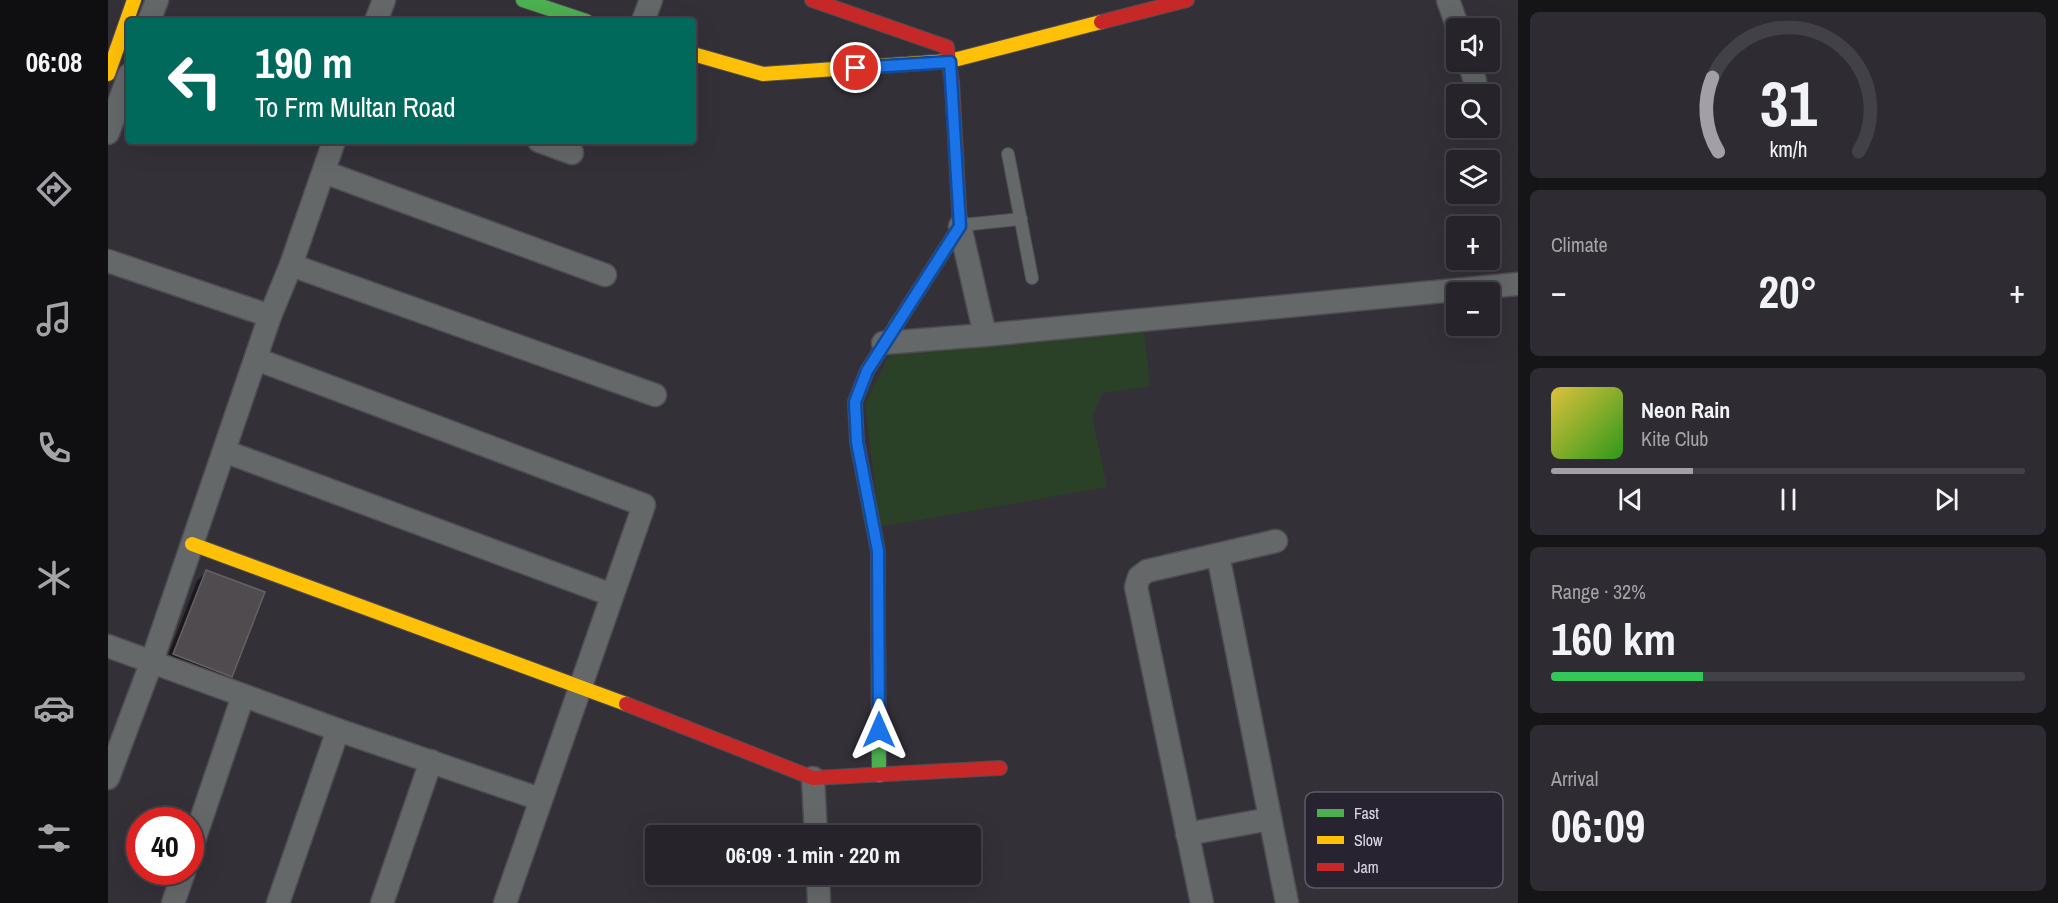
<!DOCTYPE html>
<html lang="en">
<head>
<meta charset="utf-8">
<style>
	body { margin:0; font-family:"Archivo Narrow",sans-serif; background:#2e2c32; color:#f1f3f6; height:100vh; display:flex; flex-direction:column; font-size:22px; white-space:nowrap }
	* { box-sizing:border-box; margin:0 }
	p { font-size:20px; color:#a4a4a8 }
	.icon { flex:none; width:33px; height:33px; fill:none; stroke:currentColor; stroke-width:2; stroke-linecap:round; stroke-linejoin:round }
	.map { position:relative; flex:1; overflow:hidden }
	.sheet { display:flex; flex-direction:column; gap:12px; padding:12px; background:#151417; width:540px }
	.sheet>* { flex:none }
	.top-card { position:absolute; left:18px; top:18px; width:570px; height:126px; border-radius:6px; box-shadow:0 6px 24px #0002,0 0 0 2px #424147; background:#00695c; color:#fff; overflow:hidden }
	.controls { position:absolute; left:1338px; top:18px; display:grid; gap:12px }
	.controls a { display:grid; place-items:center; width:54px; height:54px; border-radius:6px; background:#26242a; box-shadow:0 6px 24px #0002,0 0 0 2px #424147; font-size:30px }
	.speed { position:absolute; left:18px; top:807px; display:flex; gap:12px; font-size:30px; font-weight:700; text-align:center }
	.speed>* { display:grid; place-content:center; width:78px; height:78px; border-radius:50%; background:#26242a; box-shadow:0 6px 24px #0002,0 0 0 2px #424147; line-height:1 }
	.speed .limit { border:9px solid #d22; background:#fff; color:#111 }
	.pin { position:absolute; display:grid; place-items:center; width:51px; height:51px; color:#fff; margin:-26px; border:3px solid #fff; border-radius:50%; box-shadow:0 2px 6px #0007 }
	.me { position:absolute; width:66px; margin:-33px; rotate:0deg; stroke-linejoin:round; filter:drop-shadow(0 0 4px #0008) }
	.turn { display:flex; align-items:center; gap:21px; height:126px; padding:0 30px; font-size:27px }
	.turn .icon { width:78px; height:78px; stroke-width:2.5 }
	.turn b { display:block; font-size:42px; line-height:51px }
	.big { font-size:45px; font-weight:700; line-height:1.1 }
	.sheet .card { flex:1; display:flex; flex-direction:column; justify-content:center; gap:9px; min-width:0; padding:0 21px; border-radius:9px; background:#2e2c32 }
	.sheet .dial { align-items:center; gap:0 }
	.dial svg { height:156px; overflow:visible; fill:none; stroke:#424147; stroke-width:7; stroke-linecap:round; text-anchor:middle }
	.dial text { fill:#f1f3f6; stroke:none }
	.song { display:flex; align-items:center; gap:18px }
	.cover { width:72px; height:72px; border-radius:9px; background:linear-gradient(135deg,hsl(50 70% 55%),hsl(110 70% 35%)) }
	.played { height:6px; border-radius:3px; background:linear-gradient(90deg,#a29fa8 30%,#424147 30%) }
	.keys { display:flex; justify-content:space-around; direction:ltr }
	.heat { display:flex; justify-content:space-between; align-items:center; font-size:33px; direction:ltr }
	.charge { height:9px; border-radius:4px; background:linear-gradient(90deg,#34c759 32%,#424147 0) }
	.trip { position:absolute; left:537px; top:825px; width:336px; height:60px; border-radius:6px; background:#26242a; box-shadow:0 6px 24px #0002,0 0 0 2px #424147; font-weight:700; line-height:60px; text-align:center }
	main { display:flex; flex:1; min-height:0 }
	.tab-bar { display:flex; flex-direction:column; width:108px; justify-content:space-around; align-items:center; background:#0f0e11; color:#a4a4a8 }
	.tab-bar .icon { width:42px; height:42px }
	.tab-bar .on { color:#a29fa8 }
	.tab-bar b { font-size:27px; color:#f1f3f6 }
	.map>svg:first-child { display:block }
</style>
</head>
<body>
<main>
<nav class="tab-bar">
<b>06:08</b>
<svg class="icon on" aria-label="directions" viewBox="0 0 24 24"><path d="M12 3l9 9-9 9-9-9zM9 14v-3h6M13 9l2 2-2 2"/></svg>
<svg class="icon" aria-label="music" viewBox="0 0 24 24"><path d="M9 18V5l10-2v13"/><circle cx="6" cy="18" r="3"/><circle cx="16" cy="16" r="3"/></svg>
<svg class="icon" aria-label="phone" viewBox="0 0 24 24"><path d="M5 4h4l2 5-3 2q2 4 5 5l2-3 5 2v4C11 20 4 13 5 4z"/></svg>
<svg class="icon" aria-label="climate" viewBox="0 0 24 24"><path d="M12 3v18M4 7l16 10M4 17L20 7"/></svg>
<svg class="icon" aria-label="car" viewBox="0 0 24 24"><path d="M5 17H2v-5l4-1 3-4h7l3 4 3 1v5h-3M9 17h6M6 11h13"/><circle cx="7" cy="17" r="2"/><circle cx="17" cy="17" r="2"/></svg>
<svg class="icon" aria-label="filters" viewBox="0 0 24 24"><path d="M4 7h16M4 17h16"/><circle cx="9" cy="7" r="2"/><circle cx="15" cy="17" r="2"/></svg>
</nav>
<div class="map">
<svg width="1410" height="903" viewBox="0 0 1410 903">
	<rect width="100%" height="100%" fill="#333038"/>
	<!-- green -->
	<polygon fill="#2a4127" points="1036,331 1042,386 995,393 984,416 999,487 772,527 757,405 782,353"/>
	<!-- shadow -->
	<polygon fill="#0007" points="98,572 122,676 113,685 57,663 89,581"/>
	<!-- building -->
	<polygon fill="#504b4e" stroke="#666063" stroke-width="1.5" points="98,570 157,592 124,677 65,654"/>
	<g fill="none" stroke-linecap="round" stroke-linejoin="round">
		<!-- lane casing -->
		<g stroke="#4f4c53" stroke-width="14">
			<g id="lane">
				<polyline points="900,154 924,278"/>
				<polyline points="854,225 913,219"/>
			</g>
		</g>
		<!-- street casing -->
		<g stroke="#4f4c53" stroke-width="25">
			<g id="street">
				<polyline points="1340,0 1350,28"/>
				<polyline points="41,21 49,0"/>
				<polyline points="268,21 276,0"/>
				<polyline points="535,21 543,0"/>
				<polyline points="1361,62 1367,81"/>
				<polyline points="0,133 21,75"/>
				<polyline points="431,141 464,153"/>
				<polyline points="216,172 497,275"/>
				<polyline points="852,226 877,335"/>
				<polyline points="0,261 162,316"/>
				<polyline points="183,265 547,395"/>
				<polyline points="775,343 877,335 1410,284"/>
				<polyline points="148,359 536,505 397,903"/>
				<polyline points="116,451 504,595"/>
				<polyline points="1110,555 1179,903"/>
				<polyline points="0,646 230,730 432,799"/>
				<polyline points="0,778 44,661 162,316 183,265 226,141"/>
				<polyline points="705,778 708,836"/>
				<polyline points="1079,834 1162,819"/>
				<polyline points="82,852 135,696"/>
				<polyline points="710,874 711,903"/>
				<polyline points="65,903 76,872"/>
				<polyline points="170,903 230,730"/>
				<polyline points="274,903 323,761"/>
				<polyline points="1094,903 1028,587 1031,577 1039,571 1168,541"/>
			</g>
		</g>
		<!-- fast casing -->
		<g stroke="#4f4c53" stroke-width="16">
			<g id="fast">
				<polyline points="415,0 478,21"/>
				<polyline points="770,594 771,775"/>
			</g>
		</g>
		<!-- slow casing -->
		<g stroke="#4f4c53" stroke-width="16">
			<g id="slow">
				<polyline points="585,54 655,74 842,61 993,22"/>
				<polyline points="0,74 26,0"/>
				<polyline points="84,544 518,704"/>
				<polyline points="770,594 770,551 749,442 747,402 759,371 789,324"/>
			</g>
		</g>
		<!-- jam casing -->
		<g stroke="#4f4c53" stroke-width="16">
			<g id="jam">
				<polyline points="704,0 839,47 844,83 852,226 789,324"/>
				<polyline points="993,22 1079,0"/>
				<polyline points="518,704 705,778 892,768"/>
			</g>
		</g>
		<!-- lane -->
		<use href="#lane" stroke="#656869" stroke-width="12"/>
		<!-- street -->
		<use href="#street" stroke="#656869" stroke-width="22"/>
		<!-- fast -->
		<use href="#fast" stroke="#4caf50" stroke-width="14"/>
		<!-- slow -->
		<use href="#slow" stroke="#ffc107" stroke-width="14"/>
		<!-- jam -->
		<use href="#jam" stroke="#c62828" stroke-width="14"/>
	</g>
	<g fill="none" stroke-linecap="round" stroke-linejoin="round">
		<!-- route casing -->
		<g stroke="#114b97" stroke-width="15">
			<polyline id="route" points="748,68 842,62 852,226 759,371 747,402 749,442 770,551 771,730"/>
		</g>
		<!-- route -->
		<use href="#route" stroke="#1a73e8" stroke-width="10"/>
	</g>
	<!-- legend -->
	<rect x="1197" y="792" width="198" height="96" rx="9" fill="#282331" stroke="#5f5a67" stroke-width="1.5"/>
	<rect x="1209" y="809" width="27" height="8" fill="#4caf50"/>
	<rect x="1209" y="836" width="27" height="8" fill="#ffc107"/>
	<rect x="1209" y="863" width="27" height="8" fill="#c62828"/>
	<g font-size="16" fill="#dedbe4">
		<text x="1246" y="819">Fast</text>
		<text x="1246" y="846">Slow</text>
		<text x="1246" y="873">Jam</text>
	</g>
</svg>
<div class="controls">
<a><svg class="icon" aria-label="sound" viewBox="0 0 24 24"><path d="M4 9h4l5-4v14l-5-4H4zM17 9q2 3 0 6"/></svg></a>
<a><svg class="icon" aria-label="search" viewBox="0 0 24 24"><circle cx="10" cy="10" r="6"/><path d="M15 15l6 6"/></svg></a>
<a><svg class="icon" aria-label="layers" viewBox="0 0 24 24"><path d="M12 4l9 5-9 5-9-5zM3 14l9 5 9-5"/></svg></a>
<a>+</a>
<a>−</a>
</div>
<div class="speed"><div class="limit">40</div></div>
<div class="pin" style="left:748px;top:68px;background:#d93025"><svg class="icon" aria-label="arrive" viewBox="0 0 24 24"><path d="M6 21V4h12l-3 4 3 4H6"/></svg></div>
<svg class="me" style="left:771px;top:730px" viewBox="-20 -20 40 40"><path d="M0-17L14 15 0 8-14 15z" fill="#1a73e8" stroke="#fff" stroke-width="4"/></svg>
<div class="trip">06:09 · 1 min · 220 m</div>
<div class="top-card">
<div class="turn"><svg class="icon" aria-label="left" viewBox="0 0 24 24"><path d="M17 20v-9H6M10 6l-5 5 5 5"/></svg><div><b>190 m</b>To Frm Multan Road</div></div>
</div>
</div>
<section class="sheet">
<div class="card dial"><svg viewBox="0 0 100 80">
<path d="M14 69A42 42 0 1 1 86 69"/>
<path d="M14 69A42 42 0 0 1 11 31" stroke="#a29fa8"/>
<text x="50" y="56" font-size="32" font-weight="700">31</text>
<text x="50" y="72" font-size="11">km/h</text>
</svg></div>
<div class="card"><p>Climate</p>
<div class="heat"><a>−</a><b class="big">20°</b><a>+</a></div>
</div>
<div class="card">
<div class="song"><i class="cover"></i><div><b>Neon Rain</b><p>Kite Club</p></div></div>
<div class="played"></div>
<div class="keys"><svg class="icon" aria-label="previous" viewBox="0 0 24 24"><path d="M18 5L8 12l10 7zM5 5v14"/></svg><svg class="icon" aria-label="pause" viewBox="0 0 24 24"><path d="M8 5v14M16 5v14"/></svg><svg class="icon" aria-label="next" viewBox="0 0 24 24"><path d="M6 5l10 7-10 7zM19 5v14"/></svg></div>
</div>
<div class="card"><p>Range · 32%</p><b class="big">160 km</b><div class="charge"></div></div>
<div class="card"><p>Arrival</p><b class="big">06:09</b></div>
</section>
</main>
</body>
</html>
